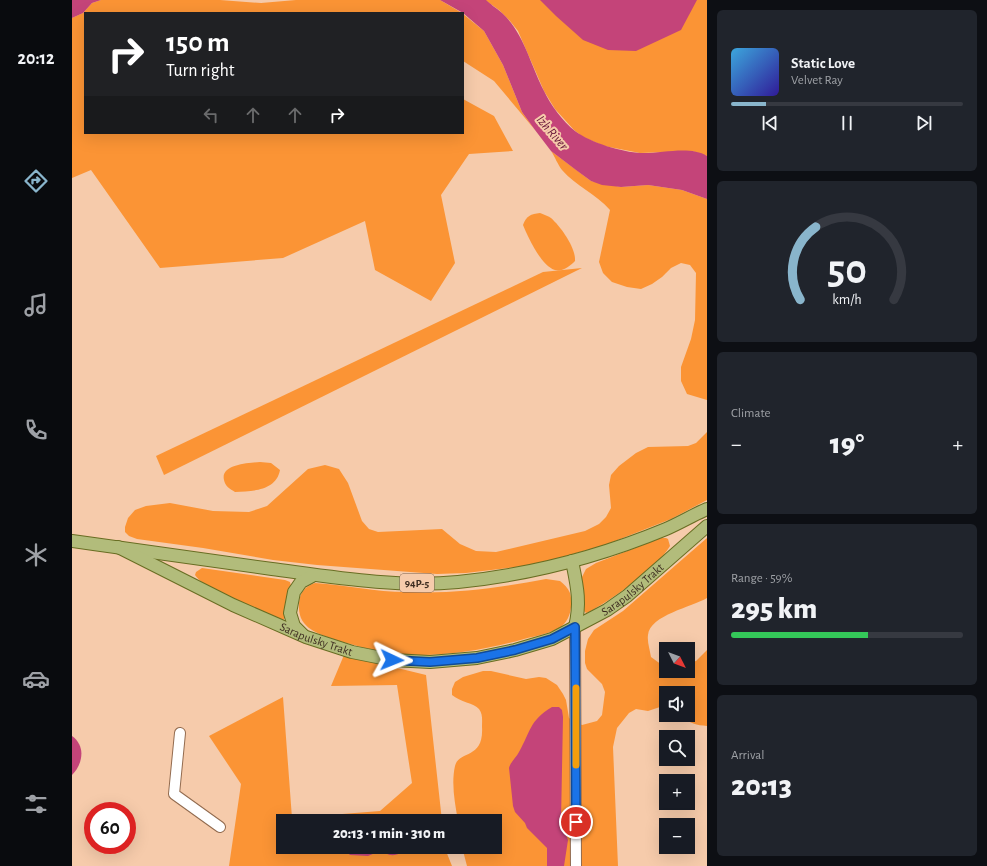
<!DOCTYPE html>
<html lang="en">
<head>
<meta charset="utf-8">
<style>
	body { margin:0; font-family:"Alegreya Sans",sans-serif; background:#20242c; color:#f1f3f6; height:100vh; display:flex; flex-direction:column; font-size:15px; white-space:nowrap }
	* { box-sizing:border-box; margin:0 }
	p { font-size:13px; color:#9ea1a6 }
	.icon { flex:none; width:22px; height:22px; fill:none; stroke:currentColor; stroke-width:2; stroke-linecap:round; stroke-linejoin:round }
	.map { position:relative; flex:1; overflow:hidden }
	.details { display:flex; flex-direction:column; gap:10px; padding:10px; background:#0d0f14; width:280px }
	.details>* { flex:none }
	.guide { position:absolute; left:12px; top:12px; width:380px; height:122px; border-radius:0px; box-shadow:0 4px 16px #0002; background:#202124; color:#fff; overflow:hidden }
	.needle { width:26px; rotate:132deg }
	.buttons { position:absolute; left:587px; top:642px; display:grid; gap:8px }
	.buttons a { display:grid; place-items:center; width:36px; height:36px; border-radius:0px; background:#171b24; box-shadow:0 4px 16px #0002; font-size:20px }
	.speed { position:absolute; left:12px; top:802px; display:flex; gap:8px; font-size:20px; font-weight:700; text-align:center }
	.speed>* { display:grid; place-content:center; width:52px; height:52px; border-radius:50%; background:#171b24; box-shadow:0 4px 16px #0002; line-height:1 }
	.speed .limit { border:6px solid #d22; background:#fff; color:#111 }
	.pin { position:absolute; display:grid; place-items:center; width:34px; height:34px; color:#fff; margin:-17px; border:2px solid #fff; border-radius:50%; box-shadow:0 1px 4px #0007 }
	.me { position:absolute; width:44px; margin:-22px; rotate:92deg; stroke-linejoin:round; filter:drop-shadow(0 0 3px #0008) }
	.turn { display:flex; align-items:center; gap:14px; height:84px; padding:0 16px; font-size:18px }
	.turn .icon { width:52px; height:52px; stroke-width:2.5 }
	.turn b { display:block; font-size:28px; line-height:34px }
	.lanes { display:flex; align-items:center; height:38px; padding:0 16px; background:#0003; justify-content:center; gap:20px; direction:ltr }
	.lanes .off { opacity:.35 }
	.big { font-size:30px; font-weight:800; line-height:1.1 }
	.details .tile { flex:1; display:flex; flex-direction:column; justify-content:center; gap:6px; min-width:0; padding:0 14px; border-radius:6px; background:#20242c }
	.details .dial { align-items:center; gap:0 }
	.dial svg { height:104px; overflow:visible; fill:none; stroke:#363941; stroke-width:7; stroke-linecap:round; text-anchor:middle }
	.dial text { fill:#f1f3f6; stroke:none }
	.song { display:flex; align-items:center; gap:12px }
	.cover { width:48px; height:48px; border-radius:6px; background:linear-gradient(135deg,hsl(200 70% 55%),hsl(250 70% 35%)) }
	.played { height:4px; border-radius:2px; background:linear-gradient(90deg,#89b5cc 15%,#363941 15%) }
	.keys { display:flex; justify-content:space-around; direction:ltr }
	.heat { display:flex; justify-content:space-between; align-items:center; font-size:22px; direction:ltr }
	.charge { height:6px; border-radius:3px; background:linear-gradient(90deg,#34c759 59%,#363941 0) }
	.trip { position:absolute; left:204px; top:814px; width:226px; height:40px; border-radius:0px; background:#171b24; box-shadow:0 4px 16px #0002; font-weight:800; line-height:40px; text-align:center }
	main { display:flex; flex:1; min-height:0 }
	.tab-bar { display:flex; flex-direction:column; width:72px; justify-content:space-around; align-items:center; background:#090b0e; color:#9ea1a6 }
	.tab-bar .icon { width:28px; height:28px }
	.tab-bar .on { color:#89b5cc }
	.tab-bar b { font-size:18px; color:#f1f3f6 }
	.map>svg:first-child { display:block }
</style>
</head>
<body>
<main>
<nav class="tab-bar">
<b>20:12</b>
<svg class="icon on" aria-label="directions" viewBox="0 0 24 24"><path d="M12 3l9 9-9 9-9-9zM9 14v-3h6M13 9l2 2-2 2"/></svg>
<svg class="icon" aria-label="music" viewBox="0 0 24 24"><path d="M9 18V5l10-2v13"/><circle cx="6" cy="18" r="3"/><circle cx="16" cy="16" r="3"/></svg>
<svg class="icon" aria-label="phone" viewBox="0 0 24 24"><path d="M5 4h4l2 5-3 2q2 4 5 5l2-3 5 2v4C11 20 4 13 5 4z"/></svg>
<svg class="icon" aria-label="climate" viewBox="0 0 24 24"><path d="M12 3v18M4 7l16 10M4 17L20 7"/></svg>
<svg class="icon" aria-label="car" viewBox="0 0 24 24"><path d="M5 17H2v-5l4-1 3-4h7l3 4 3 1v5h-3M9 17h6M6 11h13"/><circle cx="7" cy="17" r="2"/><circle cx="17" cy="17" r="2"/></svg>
<svg class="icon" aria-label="filters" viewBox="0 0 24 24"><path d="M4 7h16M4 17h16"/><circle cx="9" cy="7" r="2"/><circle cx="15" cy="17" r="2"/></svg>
</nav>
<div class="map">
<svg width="635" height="866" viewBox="0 0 635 866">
	<rect width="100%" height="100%" fill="#f6cbab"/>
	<!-- green -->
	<g fill="#fb9435">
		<polygon points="29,0 148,0 189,3 224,0 368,0 390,13 13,13 13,133 391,133 391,99 422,116 441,151 397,154 369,195 383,263 359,301 303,270 293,221 211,258 88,268 19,170 0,178 0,18 11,13 20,3"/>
		<polygon points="413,0 635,0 635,156 620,151 568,153 532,146 511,137 502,130 483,109 472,91 446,31 438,21 427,10"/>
		<polygon points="391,14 412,31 431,65 450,112 463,130 422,81 391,61"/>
		<path d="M479,151l40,30 30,6 27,-2 34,5 25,9v201l-20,-6 -6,-13v-14l10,-28 4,-19 1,-47 -6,-8 -9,-2 -10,5 -9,9 -10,7 -11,5 -14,-2 -15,-5 -9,-9 -4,-11 11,-52c-14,-16 -34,-24 -48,-40 -4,-5 -7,-13 -11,-19z"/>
		<path d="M468,213c3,1 8,3 11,5 10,9 25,30 24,43 -5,5 -12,11 -20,9 -14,-4 -27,-33 -32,-45 3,-9 8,-11 17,-12z"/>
		<polygon points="510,268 92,475 84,456 471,272"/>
		<polygon points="635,432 635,500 599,519 533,545 501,554 460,565 394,573 365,574 245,565 201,560 131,548 65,539 57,536 53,532 53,527 56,518 63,510 74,506 98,503 141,511 177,512 195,506 236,469 253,465 267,469 276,483 290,521 297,529 306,532 370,529 388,544 404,551 424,552 513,531 527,524 534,517 539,508 537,485 539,475 547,466 564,453 576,447 616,446 624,443"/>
		<path d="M188,462l11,1 9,7c-4,21 -27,21 -45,22 -5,-3 -10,-6 -11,-12 -4,-16 26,-17 36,-18z"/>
		<path d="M589,538h5l2,1 2,7c-13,22 -59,54 -81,66l-3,1 -2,-2 -4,-30 6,-12 10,-6z"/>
		<path d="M635,538v60c-15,9 -57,17 -59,37 -1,7 2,15 3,22l11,8h4v6h22v-8l8,-2 11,-11v76c-10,-1 -18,-2 -25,-11h6v-22h-22v12l-18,6 -12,-2 -7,4 -12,15 -4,19 5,119h-151l-5,-19h33v-26h-37c-3,-18 -7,-37 -3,-55 4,-16 29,-6 27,-39 0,-6 1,-13 -3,-18 -5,-6 -19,-7 -27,-14v-6l3,-7 8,-5 20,-6h8l35,8 13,-2 7,1 11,7 6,9 3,6 3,18 4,3 9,4 15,-4 5,-6 3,-23 -3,-8 -15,-15 -2,-6v-12l3,-12 6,-9 29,-19z"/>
		<path d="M130,568l83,12 5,2 1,4 -6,32 -2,2c-20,-8 -78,-29 -88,-45l1,-3z"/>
		<path d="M474,579l14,2c4,3 8,7 10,12 3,10 1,26 -8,33 -9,7 -27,10 -38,13 -39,11 -92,20 -132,14 -19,-2 -38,-8 -56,-13 -18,-6 -38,-12 -37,-34 0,-13 5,-19 16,-23 31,2 61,9 91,9 49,2 92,-4 140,-13z"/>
		<polygon points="272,655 354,675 370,821 211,821 211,847 373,847 374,851 380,866 157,866 169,784 137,736 211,697 220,818 308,811 340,783 325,685 259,686"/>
	</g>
	<!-- water -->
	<g fill="#c44479">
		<polygon points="0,0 29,0 20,3 11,13 0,18"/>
		<path d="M368,0c9,0 40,0 46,0 2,2 5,4 7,6 30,20 35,54 51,85 6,13 19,31 31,40 16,12 47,21 66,22 19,1 49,-8 66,3v43l-25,-9 -34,-5 -27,2 -19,-2 -11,-4 -15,-11 -25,-19 -16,-21 -13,-18 -19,-47 -19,-34 -21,-18z"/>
		<polygon points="468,0 625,0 609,30 564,51 536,50 511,40 484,16"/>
		<path d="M480,707h7l3,3 1,7 -2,104 7,19 -4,26h-17v-18l-20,-20 -2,-5 -10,-11 -2,-6 -4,-38c2,-7 7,-10 10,-16 12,-21 10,-31 33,-45z"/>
		<path d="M0,736c14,10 11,28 0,39z"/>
		<path d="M270,847h67c-5,5 -12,9 -19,8 -4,-1 -7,-3 -10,-4l-12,5 -18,-1z"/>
	</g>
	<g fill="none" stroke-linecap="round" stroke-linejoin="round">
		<!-- minor casing -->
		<g stroke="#926b4f" stroke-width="12">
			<g id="minor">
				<polyline points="503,627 504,866"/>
				<polyline points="108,733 102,794 148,827"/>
			</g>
		</g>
		<!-- major casing -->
		<g stroke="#686d22" stroke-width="14">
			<g id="major">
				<path d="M0,541c67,9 134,19 200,28 60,8 125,19 186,13 70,-7 143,-26 208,-53 14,-6 27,-14 41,-20"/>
				<path id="s1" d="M46,547l115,58 73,32 46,15 40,8 38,2 47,-4 38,-8 37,-11 55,-29 20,-14 80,-70"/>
				<path d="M500,561c5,25 9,41 3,66"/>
				<polyline points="231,635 222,626 218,613 222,592 229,582 242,575"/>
			</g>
		</g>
		<!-- minor -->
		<use href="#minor" stroke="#fff" stroke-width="10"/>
		<!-- major -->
		<use href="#major" stroke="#b2bc7b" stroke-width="12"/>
	</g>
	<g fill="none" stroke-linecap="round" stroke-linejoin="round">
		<!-- route casing -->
		<g stroke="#114b97" stroke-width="10">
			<polyline id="route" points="320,660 358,662 405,658 443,650 480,639 503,627 504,822"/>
		</g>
		<!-- route -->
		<use href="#route" stroke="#1a73e8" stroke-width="7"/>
		<!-- slow -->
		<polyline stroke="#f59e0b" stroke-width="7" points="504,688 504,765"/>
	</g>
	<g text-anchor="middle" stroke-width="4" stroke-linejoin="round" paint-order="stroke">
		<!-- shield labels -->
		<rect fill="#f6cbab" stroke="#745c4a" stroke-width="1" x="328" y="574" width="34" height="18" rx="3"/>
		<g font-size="11" font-weight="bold" fill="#3d2c20">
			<text x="345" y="587">94Р-5</text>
		</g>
		<!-- street labels -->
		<g font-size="12" fill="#3d2c20" stroke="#f6cbab">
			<text dy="4" stroke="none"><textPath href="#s1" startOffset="555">Sarapulsky Trakt</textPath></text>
			<text dy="4" stroke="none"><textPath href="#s1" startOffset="219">Sarapulsky Trakt</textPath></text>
		</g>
		<!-- water labels -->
		<g font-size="13" font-style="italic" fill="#641137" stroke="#f6cbab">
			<text transform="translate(481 132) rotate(49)" y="5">Izh River</text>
		</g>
	</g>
</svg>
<div class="buttons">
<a><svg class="needle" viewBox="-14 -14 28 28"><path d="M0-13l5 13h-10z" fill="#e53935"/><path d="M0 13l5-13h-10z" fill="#9ea1a6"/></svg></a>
<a><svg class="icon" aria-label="sound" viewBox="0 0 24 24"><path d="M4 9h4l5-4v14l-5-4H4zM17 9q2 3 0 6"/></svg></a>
<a><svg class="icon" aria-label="search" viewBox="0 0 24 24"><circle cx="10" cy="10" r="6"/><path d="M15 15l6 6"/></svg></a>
<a>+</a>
<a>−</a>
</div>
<div class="speed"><div class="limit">60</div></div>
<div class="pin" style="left:504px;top:822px;background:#d93025"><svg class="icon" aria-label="arrive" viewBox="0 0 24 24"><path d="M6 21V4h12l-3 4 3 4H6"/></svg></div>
<svg class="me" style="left:320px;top:660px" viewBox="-20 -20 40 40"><path d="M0-17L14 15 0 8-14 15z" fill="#1a73e8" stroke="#fff" stroke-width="4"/></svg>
<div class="trip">20:13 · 1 min · 310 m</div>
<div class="guide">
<div class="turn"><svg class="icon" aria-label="right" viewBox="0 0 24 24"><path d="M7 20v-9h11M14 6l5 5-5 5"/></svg><div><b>150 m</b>Turn right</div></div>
<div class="lanes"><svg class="icon off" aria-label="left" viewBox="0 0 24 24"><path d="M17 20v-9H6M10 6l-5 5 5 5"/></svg><svg class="icon off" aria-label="ahead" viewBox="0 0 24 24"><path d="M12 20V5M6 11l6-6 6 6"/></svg><svg class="icon off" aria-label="ahead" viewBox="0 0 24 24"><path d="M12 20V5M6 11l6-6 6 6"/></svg><svg class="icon" aria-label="right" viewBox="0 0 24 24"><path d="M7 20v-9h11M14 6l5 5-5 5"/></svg></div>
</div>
</div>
<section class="details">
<div class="tile">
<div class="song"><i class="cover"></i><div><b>Static Love</b><p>Velvet Ray</p></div></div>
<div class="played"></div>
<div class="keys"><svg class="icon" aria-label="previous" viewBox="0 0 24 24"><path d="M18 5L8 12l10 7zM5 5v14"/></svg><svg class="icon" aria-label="pause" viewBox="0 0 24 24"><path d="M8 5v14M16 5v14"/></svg><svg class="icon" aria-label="next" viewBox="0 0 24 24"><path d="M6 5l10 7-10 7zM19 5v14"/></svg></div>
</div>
<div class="tile dial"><svg viewBox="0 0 100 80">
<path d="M14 69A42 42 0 1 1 86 69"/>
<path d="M14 69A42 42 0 0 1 26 13" stroke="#89b5cc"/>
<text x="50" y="56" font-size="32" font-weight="700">50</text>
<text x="50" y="72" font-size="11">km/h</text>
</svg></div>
<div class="tile"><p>Climate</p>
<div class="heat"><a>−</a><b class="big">19°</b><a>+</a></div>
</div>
<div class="tile"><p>Range · 59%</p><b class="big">295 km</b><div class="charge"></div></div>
<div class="tile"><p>Arrival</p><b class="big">20:13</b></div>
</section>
</main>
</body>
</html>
